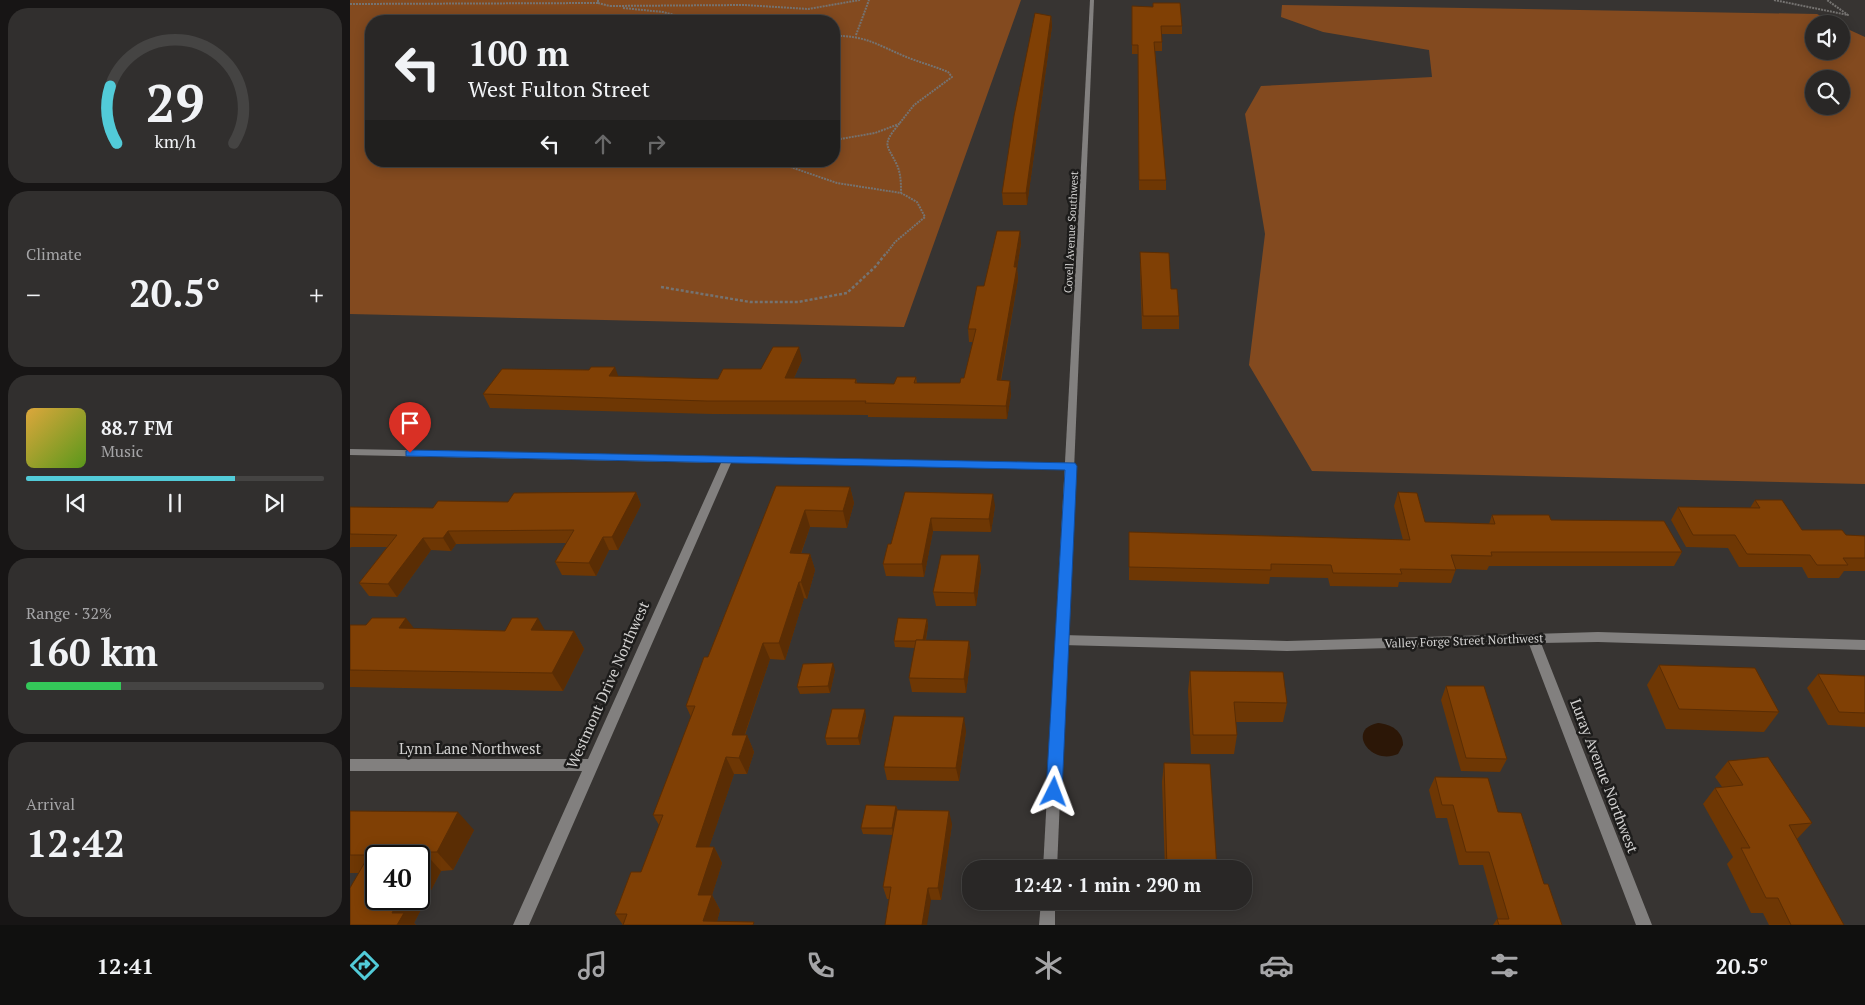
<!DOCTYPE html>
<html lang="en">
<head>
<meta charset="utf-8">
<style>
	body { margin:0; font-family:"PT Serif",serif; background:#312f2e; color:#f1f3f6; height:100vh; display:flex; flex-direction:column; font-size:19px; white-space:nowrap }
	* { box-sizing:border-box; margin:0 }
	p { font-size:16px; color:#a5a5a7 }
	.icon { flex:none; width:28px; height:28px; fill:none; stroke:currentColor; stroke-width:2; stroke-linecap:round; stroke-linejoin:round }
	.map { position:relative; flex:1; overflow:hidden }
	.drawer { display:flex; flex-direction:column; gap:8px; padding:8px; background:#171515; width:350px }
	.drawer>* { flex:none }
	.banner { position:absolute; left:15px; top:15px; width:475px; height:152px; border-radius:20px; box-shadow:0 2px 12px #0003,0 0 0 1px #454443; background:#292726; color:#f1f3f6; overflow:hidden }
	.tools { position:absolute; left:1455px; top:15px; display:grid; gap:10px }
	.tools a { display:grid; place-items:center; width:45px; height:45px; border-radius:50%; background:#292726; box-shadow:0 2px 12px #0003,0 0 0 1px #454443; font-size:25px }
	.speed { position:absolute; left:15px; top:845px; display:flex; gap:10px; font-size:25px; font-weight:700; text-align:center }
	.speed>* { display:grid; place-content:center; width:65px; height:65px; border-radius:50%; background:#292726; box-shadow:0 2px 12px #0003,0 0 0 1px #454443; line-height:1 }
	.speed .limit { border:2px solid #111; border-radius:8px; background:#fff; color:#111 }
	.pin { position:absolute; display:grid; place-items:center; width:42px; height:42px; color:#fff; margin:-51px -21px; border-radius:50% 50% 50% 0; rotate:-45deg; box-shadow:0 0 5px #0007 }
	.pin .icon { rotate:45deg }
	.me { position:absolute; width:55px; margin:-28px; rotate:3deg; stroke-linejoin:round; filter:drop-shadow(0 0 4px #0008) }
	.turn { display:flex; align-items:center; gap:18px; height:105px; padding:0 20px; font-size:22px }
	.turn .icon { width:65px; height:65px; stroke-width:2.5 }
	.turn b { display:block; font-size:35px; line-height:42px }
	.lanes { display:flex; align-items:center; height:48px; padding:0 20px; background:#0003; justify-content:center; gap:25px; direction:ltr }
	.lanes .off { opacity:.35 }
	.big { font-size:38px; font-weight:800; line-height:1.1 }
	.drawer .tile { flex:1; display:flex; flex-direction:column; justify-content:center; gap:8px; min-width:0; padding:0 18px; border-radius:20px; background:#312f2e }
	.drawer .dial { align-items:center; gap:0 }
	.dial svg { height:130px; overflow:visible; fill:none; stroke:#454443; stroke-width:7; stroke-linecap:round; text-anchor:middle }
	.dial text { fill:#f1f3f6; stroke:none }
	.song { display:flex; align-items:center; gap:15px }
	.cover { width:60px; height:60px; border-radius:8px; background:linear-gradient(135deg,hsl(40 70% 55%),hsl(90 70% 35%)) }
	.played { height:5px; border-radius:2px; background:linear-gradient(90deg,#52cbd8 70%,#454443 70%) }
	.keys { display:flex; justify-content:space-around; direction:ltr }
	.heat { display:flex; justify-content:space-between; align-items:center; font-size:28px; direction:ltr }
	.charge { height:8px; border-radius:4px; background:linear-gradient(90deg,#34c759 32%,#454443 0) }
	.trip { position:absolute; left:612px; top:860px; width:290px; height:50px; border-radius:20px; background:#292726; box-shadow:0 2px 12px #0003,0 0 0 1px #454443; font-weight:800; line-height:50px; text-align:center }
	.menu { display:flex; height:80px; justify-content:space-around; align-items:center; background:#10100f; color:#a5a5a7 }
	.menu .icon { width:35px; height:35px }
	.menu .active { color:#52cbd8 }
	.menu b { font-size:22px; color:#f1f3f6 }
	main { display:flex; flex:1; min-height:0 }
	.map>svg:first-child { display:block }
</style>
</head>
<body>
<main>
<section class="drawer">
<div class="tile dial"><svg viewBox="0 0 100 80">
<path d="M14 69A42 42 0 1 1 86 69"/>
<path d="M14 69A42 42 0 0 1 10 34" stroke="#52cbd8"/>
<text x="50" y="56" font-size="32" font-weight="700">29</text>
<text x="50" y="72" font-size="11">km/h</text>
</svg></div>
<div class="tile"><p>Climate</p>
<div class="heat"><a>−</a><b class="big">20.5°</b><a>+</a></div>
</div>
<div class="tile">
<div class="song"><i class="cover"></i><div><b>88.7 FM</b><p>Music</p></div></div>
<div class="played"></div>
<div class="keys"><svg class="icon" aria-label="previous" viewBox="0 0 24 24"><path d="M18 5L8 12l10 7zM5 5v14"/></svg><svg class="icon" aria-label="pause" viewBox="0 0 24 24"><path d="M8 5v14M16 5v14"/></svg><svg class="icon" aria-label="next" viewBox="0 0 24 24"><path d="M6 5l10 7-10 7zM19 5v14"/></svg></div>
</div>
<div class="tile"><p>Range · 32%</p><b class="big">160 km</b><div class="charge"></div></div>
<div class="tile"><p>Arrival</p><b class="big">12:42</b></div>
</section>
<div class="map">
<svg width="1515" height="925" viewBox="0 0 1515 925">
	<rect width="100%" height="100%" fill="#373432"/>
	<!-- green -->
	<g fill="#834a1f" fill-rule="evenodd">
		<path d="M0,0h671l-117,327 -554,-13zM21,21h463v140h-463z"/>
		<path d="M932,5l535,9 20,10h-23v27h27v-25l24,11v447l-553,-13 -63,-106 16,-131 -20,-120 16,-28 171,-9 -3,-27 -106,-18 -42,-15zM1464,79h27v27h-27z"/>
	</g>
	<!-- water -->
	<path fill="#2c1707" d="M1028,723c13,1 25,8 25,22l-5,9c-28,12 -52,-25 -20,-31z"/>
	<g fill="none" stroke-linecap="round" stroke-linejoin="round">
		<!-- path-far1 -->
		<g stroke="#757371" stroke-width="2" stroke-dasharray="2 1" stroke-linecap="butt">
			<polyline points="1424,0 1498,15 1477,0"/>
			<polyline points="248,3 260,6"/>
			<polyline points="0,4 248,3 248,0"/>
			<polyline points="260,6 394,5 458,9 510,0"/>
			<polyline points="273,8 313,12 349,21"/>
			<polyline points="506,35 519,0"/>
			<path d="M484,36c30,-1 44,9 70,20 14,6 30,10 44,16l4,5 -38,28 -15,19"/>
			<path d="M484,140l41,-7 24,-9c-18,22 -12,20 -2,41 4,9 4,19 4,28"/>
			<polyline points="423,161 487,183 551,193 567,202 575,217 545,242 536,254"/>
		</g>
		<!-- path -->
		<polyline stroke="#757371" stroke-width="2.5" stroke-dasharray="3 2" stroke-linecap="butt" points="311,287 400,302 448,302 497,293 525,267 537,252"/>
		<!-- minor -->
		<g fill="#82807f" fill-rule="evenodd">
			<polygon points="0,449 721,463 726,466 721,469 381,463 179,925 163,925 232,771 0,771 0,759 238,759 371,463 0,455"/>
			<polygon points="1248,632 1515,640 1515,650 1248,642 1191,643 1302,925 1286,925 1179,644 937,651 712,645 708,643 706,640 708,637 712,635 937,641"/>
		</g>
		<!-- tertiary -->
		<g fill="#82807f" fill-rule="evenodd">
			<polygon points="740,0 744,0 707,869 693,869"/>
			<polygon points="691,901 705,901 705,925 689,925"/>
		</g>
	</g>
	<!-- wall -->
	<g fill="#6e3704">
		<polygon points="782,6 832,26 832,34 812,34 812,51 805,51 816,180 816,190 789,190 788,54 782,54"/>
		<polygon points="701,16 702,26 677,205 653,205 652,193"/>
		<polygon points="671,243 667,268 668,279 651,381 661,394 657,419 518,417 518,415 362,414 140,408 133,394 269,376 368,379 452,360 444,378 506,379 507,383 544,384 566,377 567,383 610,383 614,378 623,342 619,342 618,329 634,286"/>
		<polygon points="790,252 821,289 829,316 829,329 792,329 790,265"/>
		<polygon points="426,486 500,487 504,503 497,528 460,527 451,554 460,554 465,570 457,599 454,598 435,660 420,659 395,735 397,735 404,752 397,774 384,774 359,847 364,847 372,863 362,895 370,910 367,921 273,925 265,914 291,872 309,825 303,815 341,717 336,706 358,657"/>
		<polygon points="286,492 291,505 268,550 259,550 246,576 212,575 205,562 216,543 106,544 101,551 81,550 47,597 19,596 9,583 37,547 1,547 0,548 0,507 83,508"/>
		<polygon points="555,492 645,506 641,532 583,531 574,577 536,576 533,564 541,544"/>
		<polygon points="1048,492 1075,522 1139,524 1142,515 1201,520 1332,552 1324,566 1139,566 1137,570 1106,569 1101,583 1049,582 1048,587 980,586 978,578 920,577 919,584 779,580 779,532 1053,540 1044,506"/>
		<polygon points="1405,500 1452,530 1496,535 1515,536 1515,571 1494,571 1489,578 1458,578 1452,567 1389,567 1378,548 1336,547 1321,520 1328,507 1400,508"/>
		<polygon points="629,555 631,569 626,606 586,606 583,592"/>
		<polygon points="577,619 578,626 576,640 621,654 616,693 562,692 559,678 565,648 545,647 544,641"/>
		<polygon points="0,625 64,629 155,631 224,631 234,649 213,691 0,687"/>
		<polygon points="1309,665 1429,712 1414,732 1316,729 1297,685"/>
		<polygon points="485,670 480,693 450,694 447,687"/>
		<polygon points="840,671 937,703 933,722 886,722 887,735 884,754 841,754 838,691"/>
		<polygon points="1468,674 1515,676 1515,727 1478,725 1457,688"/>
		<polygon points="1096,686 1157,759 1150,772 1111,771 1091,700"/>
		<polygon points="516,716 510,745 477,745 475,738"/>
		<polygon points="616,731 609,781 537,780 534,767"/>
		<polygon points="1378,761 1462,823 1447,839 1494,925 1419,925 1413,913 1401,913 1377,864 1383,857 1353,804 1365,788 1372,787 1365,777"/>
		<polygon points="814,763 867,869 815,869 812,782"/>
		<polygon points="1085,777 1148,812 1194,884 1212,925 1143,925 1147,919 1148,919 1133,865 1109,865 1097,818 1086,818 1079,790"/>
		<polygon points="546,806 548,810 602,824 591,900 537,899 533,887 543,835 513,834 511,828"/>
		<polygon points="0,811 124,830 103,870 91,871 64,923 66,925 0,925 8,873 0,873"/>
		<polygon points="815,901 867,901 866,908 816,907"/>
	</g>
	<!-- shaded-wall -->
	<g fill="#5a2d04">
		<polygon points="701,16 702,26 677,205 676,193"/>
		<polygon points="670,231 671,243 667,268 668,279 648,394 647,380"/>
		<polygon points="449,347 452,360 438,391 435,378"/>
		<polygon points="265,367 270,381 259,376"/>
		<polygon points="660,381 661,394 657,419 656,406"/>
		<polygon points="500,487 504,503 497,528 493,511"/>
		<polygon points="286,492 291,505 268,550 262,537"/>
		<polygon points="643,494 645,506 641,532 639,519"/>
		<polygon points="455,510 460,527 445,570 440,553"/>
		<polygon points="581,518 583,531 574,577 572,564"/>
		<polygon points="98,531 106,544 101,551 93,538"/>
		<polygon points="253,537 259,550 246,576 239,563"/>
		<polygon points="73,538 81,550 47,597 38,584"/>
		<polygon points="460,554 465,570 457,599 451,582"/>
		<polygon points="629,555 631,569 626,606 624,593"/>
		<polygon points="449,582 454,598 435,660 429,643"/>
		<polygon points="56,618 70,636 49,628"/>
		<polygon points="188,618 198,636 181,630"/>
		<polygon points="577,619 578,626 574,648 573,641"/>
		<polygon points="224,631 234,649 213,691 202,673"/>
		<polygon points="619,641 621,654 616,693 614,679"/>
		<polygon points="413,643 420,659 389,751 382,735"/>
		<polygon points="483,663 485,670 480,693 478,686"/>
		<polygon points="515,709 516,716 510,745 508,738"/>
		<polygon points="614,717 616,731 609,781 606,768"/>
		<polygon points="397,735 404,752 397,774 389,758"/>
		<polygon points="376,757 384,774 354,862 346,847"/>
		<polygon points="546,806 548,812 544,835 542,828"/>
		<polygon points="599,811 602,824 591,900 588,888"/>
		<polygon points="108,812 124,830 103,870 87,852"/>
		<polygon points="364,847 372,863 362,895 370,910 366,925 353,921 348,895"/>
		<polygon points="74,852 91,871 64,923 66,925 47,925 42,913 49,899 69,899 69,862"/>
		<polygon points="578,888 581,900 577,925 572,925"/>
	</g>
	<!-- building -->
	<g fill="#804005" stroke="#5a2d04">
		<polygon points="803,3 830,3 832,26 811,26 812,42 804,42 816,180 789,180 788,45 782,45 782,6 803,7"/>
		<polygon points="685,13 701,16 676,193 652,193 664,116"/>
		<polygon points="647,231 670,231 664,267 667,267 647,380 660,381 656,406 515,403 516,401 357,401 133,394 152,369 239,370 241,367 265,367 259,376 368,379 373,369 411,369 423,347 449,347 435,378 506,379 505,383 544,384 547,377 566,377 564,383 610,383 611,378 614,378 626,329 618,329 627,286 634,286"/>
		<polygon points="790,252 819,253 821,289 827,289 829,316 793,316"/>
		<polygon points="426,486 500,487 493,511 455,510 440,553 460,554 451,582 449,582 429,643 413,643 382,735 397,735 389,758 376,757 346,847 364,847 348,895 362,895 353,921 404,922 403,925 273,925 277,914 265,914 281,872 291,872 313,815 303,815 345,706 336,706 354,657 358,657"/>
		<polygon points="286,492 262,537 253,537 239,563 205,562 224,530 98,531 93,538 73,538 38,584 9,583 47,535 0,534 0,507 83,508 88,501 158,502 164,493"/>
		<polygon points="555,492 643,494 639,519 581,518 572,564 533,564 538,544 541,544"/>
		<polygon points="1048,492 1067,493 1075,522 1145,524 1142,515 1199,515 1201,520 1314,521 1332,552 1141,552 1142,556 1101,555 1106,570 1050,569 1052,574 983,573 981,565 921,564 921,570 779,567 779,532 1060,540"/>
		<polygon points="1405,500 1432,500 1452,530 1492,530 1496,535 1515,536 1515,558 1493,558 1498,565 1467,565 1460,555 1397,554 1385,535 1343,535 1328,507 1410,508"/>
		<polygon points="591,555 629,555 624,593 583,592"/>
		<polygon points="22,618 56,618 49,628 155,631 162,618 188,618 181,630 224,631 202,673 0,670 0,625 16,625"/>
		<polygon points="548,618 577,619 573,640 566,640 566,641 544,641"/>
		<polygon points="566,640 619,641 614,679 559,678"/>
		<polygon points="483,663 478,686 447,687 453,664"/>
		<polygon points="1309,665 1405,668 1429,712 1329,709"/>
		<polygon points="840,671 933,672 937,703 884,702 887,735 843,735"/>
		<polygon points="1468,674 1515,676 1515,713 1489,712"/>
		<polygon points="1096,686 1134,686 1157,759 1116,758"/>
		<polygon points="482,709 515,709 508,738 475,738"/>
		<polygon points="544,716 614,717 606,768 534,767"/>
		<polygon points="1418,757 1462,823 1439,825 1494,925 1441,925 1428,898 1416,898 1391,848 1400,848 1365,788 1393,785 1378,761"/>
		<polygon points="814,763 860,764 867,869 817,869"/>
		<polygon points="1085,777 1138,778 1148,812 1171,813 1194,884 1198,884 1212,925 1149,925 1147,919 1159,919 1139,852 1116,852 1103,805 1092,805"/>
		<polygon points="516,805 546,806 542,828 511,828"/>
		<polygon points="547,810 599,811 588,888 578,888 572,925 535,925 541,887 533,887"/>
		<polygon points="0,811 108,812 87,852 74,852 69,862 69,856 26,856 26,899 49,899 42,913 54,913 47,925 0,925 0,888 19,855 0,855"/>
	</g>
	<!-- route -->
	<polygon fill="#1a73e8" stroke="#114b97" points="60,450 725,463 727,466 712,792 709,797 704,800 699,797 696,792 715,470 56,456 56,451"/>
	<g text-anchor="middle" stroke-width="5" stroke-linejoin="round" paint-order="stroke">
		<!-- far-street labels -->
		<g font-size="11" fill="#d2d1d0" stroke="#1d1c1b">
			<text transform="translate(721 232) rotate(-87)" y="4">Covell Avenue Southwest</text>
		</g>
		<!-- street labels -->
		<g font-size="12" fill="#d2d1d0" stroke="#1d1c1b">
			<text transform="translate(1114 641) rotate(-2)" y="4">Valley Forge Street Northwest</text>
		</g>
		<!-- near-street labels -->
		<g font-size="15" fill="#d2d1d0" stroke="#1d1c1b">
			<text transform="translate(258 685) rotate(-66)" y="5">Westmont Drive Northwest</text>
			<text x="120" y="754">Lynn Lane Northwest</text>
			<text transform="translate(1254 776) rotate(69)" y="5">Luray Avenue Northwest</text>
		</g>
	</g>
</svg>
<div class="tools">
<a><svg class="icon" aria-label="sound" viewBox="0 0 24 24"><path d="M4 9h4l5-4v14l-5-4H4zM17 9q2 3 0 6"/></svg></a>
<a><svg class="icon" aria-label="search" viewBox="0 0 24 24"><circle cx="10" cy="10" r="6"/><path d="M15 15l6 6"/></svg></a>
</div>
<div class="speed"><div class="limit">40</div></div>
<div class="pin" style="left:60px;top:453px;background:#d93025"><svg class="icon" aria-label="arrive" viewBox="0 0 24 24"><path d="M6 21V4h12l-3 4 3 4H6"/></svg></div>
<svg class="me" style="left:704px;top:792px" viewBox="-20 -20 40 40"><path d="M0-17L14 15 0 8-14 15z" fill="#1a73e8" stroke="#fff" stroke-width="4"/></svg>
<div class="trip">12:42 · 1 min · 290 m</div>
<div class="banner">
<div class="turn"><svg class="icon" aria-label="left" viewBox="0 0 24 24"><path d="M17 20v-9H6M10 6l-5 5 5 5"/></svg><div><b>100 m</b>West Fulton Street</div></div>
<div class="lanes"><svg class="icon" aria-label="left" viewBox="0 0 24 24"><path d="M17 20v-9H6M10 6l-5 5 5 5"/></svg><svg class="icon off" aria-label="ahead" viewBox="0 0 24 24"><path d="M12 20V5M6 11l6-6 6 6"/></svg><svg class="icon off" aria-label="right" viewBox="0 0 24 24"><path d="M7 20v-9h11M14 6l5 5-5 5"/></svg></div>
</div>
</div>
</main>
<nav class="menu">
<b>12:41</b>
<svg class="icon active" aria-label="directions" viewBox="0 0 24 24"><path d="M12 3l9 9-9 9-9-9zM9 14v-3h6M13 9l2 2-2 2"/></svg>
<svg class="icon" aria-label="music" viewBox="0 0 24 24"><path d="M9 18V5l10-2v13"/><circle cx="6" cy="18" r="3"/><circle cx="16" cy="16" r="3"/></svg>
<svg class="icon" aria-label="phone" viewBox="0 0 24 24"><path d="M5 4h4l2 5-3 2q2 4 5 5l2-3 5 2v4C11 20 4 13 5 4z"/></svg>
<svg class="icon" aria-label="climate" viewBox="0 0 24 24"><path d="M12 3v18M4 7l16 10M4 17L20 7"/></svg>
<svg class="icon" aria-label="car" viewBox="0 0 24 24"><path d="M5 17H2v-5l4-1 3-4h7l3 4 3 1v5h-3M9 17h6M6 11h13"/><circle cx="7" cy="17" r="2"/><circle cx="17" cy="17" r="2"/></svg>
<svg class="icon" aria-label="filters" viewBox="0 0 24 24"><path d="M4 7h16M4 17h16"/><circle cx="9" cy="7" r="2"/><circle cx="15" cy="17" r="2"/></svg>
<b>20.5°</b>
</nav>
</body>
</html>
